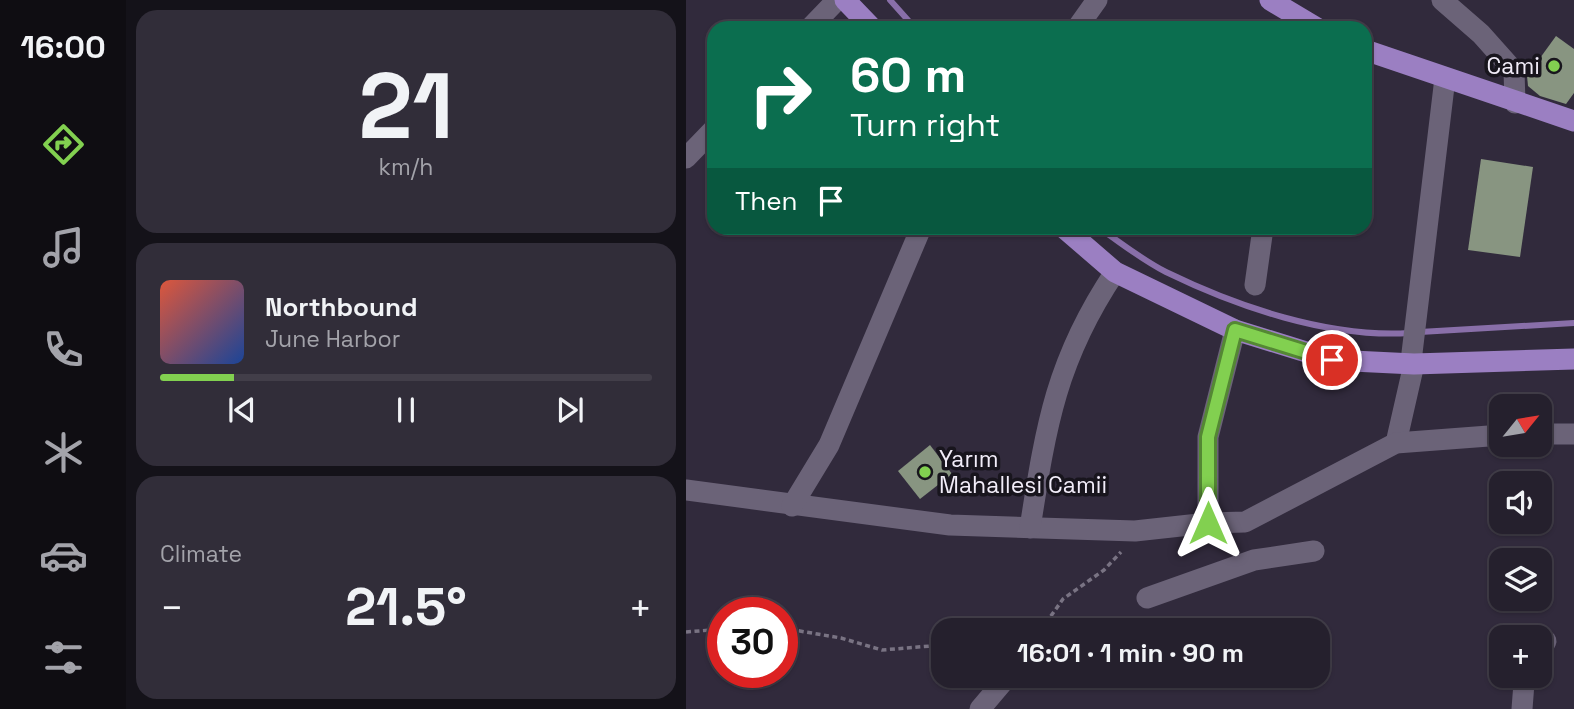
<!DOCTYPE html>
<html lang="en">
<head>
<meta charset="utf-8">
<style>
	body { margin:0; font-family:"Space Grotesk",sans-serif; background:#312d39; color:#f1f3f6; height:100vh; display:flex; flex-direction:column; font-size:26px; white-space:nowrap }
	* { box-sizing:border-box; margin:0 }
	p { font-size:23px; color:#a3a3aa }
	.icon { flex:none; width:38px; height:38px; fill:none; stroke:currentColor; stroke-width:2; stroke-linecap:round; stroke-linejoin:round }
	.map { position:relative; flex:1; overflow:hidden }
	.panel { display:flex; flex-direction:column; gap:10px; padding:10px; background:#141219; width:560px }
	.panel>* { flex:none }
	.top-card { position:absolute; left:21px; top:21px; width:665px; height:214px; border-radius:21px; box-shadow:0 2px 5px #0004,0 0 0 2px #423e49; background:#0b6e4f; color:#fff; overflow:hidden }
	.needle { width:46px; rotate:60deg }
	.buttons { position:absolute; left:803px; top:394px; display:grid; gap:14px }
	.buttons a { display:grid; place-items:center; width:63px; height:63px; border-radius:14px; background:#25202d; box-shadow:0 2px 5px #0004,0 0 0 2px #423e49; font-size:35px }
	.speed { position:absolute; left:21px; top:597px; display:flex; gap:14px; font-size:35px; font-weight:700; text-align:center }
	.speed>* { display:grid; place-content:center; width:91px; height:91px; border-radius:50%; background:#25202d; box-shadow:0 2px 5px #0004,0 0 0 2px #423e49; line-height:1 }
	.speed .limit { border:10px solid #d22; background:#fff; color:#111 }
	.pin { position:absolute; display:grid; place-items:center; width:60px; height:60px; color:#fff; margin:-30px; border:4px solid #fff; border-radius:50%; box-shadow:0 2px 7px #0007 }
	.me { position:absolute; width:77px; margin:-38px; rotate:0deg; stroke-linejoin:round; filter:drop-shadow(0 0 5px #0008) }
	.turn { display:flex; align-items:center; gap:24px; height:147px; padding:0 28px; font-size:32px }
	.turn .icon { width:91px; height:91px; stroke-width:2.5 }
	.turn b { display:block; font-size:49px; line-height:60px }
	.then { display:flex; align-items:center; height:66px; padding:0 28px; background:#0003; gap:14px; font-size:26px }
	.big { font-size:52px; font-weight:700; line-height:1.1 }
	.panel .card { flex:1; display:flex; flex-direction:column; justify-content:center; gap:10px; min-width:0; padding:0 24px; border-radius:21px; background:#312d39 }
	.panel .dial { align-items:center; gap:0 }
	.dial b { font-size:91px; line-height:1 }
	.song { display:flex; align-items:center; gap:21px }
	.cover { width:84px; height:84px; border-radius:10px; background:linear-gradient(135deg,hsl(10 70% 55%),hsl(220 70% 35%)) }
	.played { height:7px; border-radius:4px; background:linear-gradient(90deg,#82d050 15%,#423e49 15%) }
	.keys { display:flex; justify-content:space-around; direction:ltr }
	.heat { display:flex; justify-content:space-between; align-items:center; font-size:38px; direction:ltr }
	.trip { position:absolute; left:245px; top:618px; width:399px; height:70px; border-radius:21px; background:#25202d; box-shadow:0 2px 5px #0004,0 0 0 2px #423e49; font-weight:700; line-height:70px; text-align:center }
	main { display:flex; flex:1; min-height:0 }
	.tab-bar { display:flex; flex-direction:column; width:126px; justify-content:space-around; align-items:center; background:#0f0d12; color:#a3a3aa }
	.tab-bar .icon { width:49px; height:49px }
	.tab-bar .on { color:#82d050 }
	.tab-bar b { font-size:32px; color:#f1f3f6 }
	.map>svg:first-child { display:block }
</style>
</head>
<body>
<main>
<nav class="tab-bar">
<b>16:00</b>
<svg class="icon on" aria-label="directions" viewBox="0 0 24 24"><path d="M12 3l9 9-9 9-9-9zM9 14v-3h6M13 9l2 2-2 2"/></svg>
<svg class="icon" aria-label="music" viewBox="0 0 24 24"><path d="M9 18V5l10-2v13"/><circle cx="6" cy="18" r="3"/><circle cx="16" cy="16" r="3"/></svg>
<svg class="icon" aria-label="phone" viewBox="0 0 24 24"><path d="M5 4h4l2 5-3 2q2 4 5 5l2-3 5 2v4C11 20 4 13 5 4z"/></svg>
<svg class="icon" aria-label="climate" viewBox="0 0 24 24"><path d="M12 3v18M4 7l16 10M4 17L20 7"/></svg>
<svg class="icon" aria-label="car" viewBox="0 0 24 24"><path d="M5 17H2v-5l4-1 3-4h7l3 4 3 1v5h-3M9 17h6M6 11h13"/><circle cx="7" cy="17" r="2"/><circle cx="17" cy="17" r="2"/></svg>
<svg class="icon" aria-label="filters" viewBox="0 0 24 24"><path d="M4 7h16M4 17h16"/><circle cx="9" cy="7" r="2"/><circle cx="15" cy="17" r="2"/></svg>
</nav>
<section class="panel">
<div class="card dial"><b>21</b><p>km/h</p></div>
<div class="card">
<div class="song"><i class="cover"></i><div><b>Northbound</b><p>June Harbor</p></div></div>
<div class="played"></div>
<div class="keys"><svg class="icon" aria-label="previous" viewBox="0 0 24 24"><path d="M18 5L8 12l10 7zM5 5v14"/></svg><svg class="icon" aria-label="pause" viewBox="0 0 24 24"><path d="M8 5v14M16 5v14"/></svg><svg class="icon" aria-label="next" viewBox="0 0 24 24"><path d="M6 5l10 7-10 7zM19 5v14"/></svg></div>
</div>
<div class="card"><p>Climate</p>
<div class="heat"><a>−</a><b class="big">21.5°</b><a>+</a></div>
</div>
</section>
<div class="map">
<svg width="888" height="709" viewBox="0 0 888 709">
	<rect width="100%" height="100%" fill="#312a3c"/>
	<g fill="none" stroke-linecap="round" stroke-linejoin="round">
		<!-- stream -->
		<g stroke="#896fa9" stroke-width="6">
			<polyline points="204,0 229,28"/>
			<path d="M413,228c21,14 43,32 67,44 72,35 162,66 243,61"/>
			<polyline points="734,332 888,323"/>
		</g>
	</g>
	<!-- building -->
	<g fill="#889581">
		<polygon points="870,36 888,49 888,93 880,104 854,96 842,86 841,76"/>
		<polygon points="795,159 847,167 834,257 782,250"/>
		<polygon points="244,445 266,474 234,499 212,471"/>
	</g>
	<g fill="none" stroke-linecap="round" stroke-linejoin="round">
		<!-- path -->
		<g stroke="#797383" stroke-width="3.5" stroke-dasharray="5 3.5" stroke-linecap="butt">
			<polyline points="96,628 155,638 196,650 257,645"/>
			<polyline points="355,630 377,599 418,570 435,552"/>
			<polyline points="0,632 37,629"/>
		</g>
		<!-- minor -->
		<g stroke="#6b6378" stroke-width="21">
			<polyline points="756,0 795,34 828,71 829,103"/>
			<polyline points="124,28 151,0"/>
			<polyline points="391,28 411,0"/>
			<polyline points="0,158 28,129"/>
			<polyline points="569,285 577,228"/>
			<polyline points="854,434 888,434"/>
			<polyline points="710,443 728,364 726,353 759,78"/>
			<polyline points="0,490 264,525 449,531 522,523 559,522 710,443 816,435"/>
			<polyline points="106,506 143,445 235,228"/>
			<polyline points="522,523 522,437 549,330"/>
			<path d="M344,528c16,-102 26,-168 85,-256"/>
			<polyline points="461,598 568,560 628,551"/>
			<polyline points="854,653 860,641"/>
			<polyline points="294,709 322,676"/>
			<polyline points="836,709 838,683 842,676"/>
		</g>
		<!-- major -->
		<g stroke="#9b7fc2" stroke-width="21">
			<polyline points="159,0 186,28"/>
			<polyline points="584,0 631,28"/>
			<polyline points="679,50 888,121"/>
			<polyline points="378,228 429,272 549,330 646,360 728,364 888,359"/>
		</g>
	</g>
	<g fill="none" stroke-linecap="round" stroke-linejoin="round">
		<!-- route casing -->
		<g stroke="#548734" stroke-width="18">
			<polyline id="route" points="522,523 522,437 549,330 646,360"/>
		</g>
		<!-- route -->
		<use href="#route" stroke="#82d050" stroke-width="12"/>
	</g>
	<!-- markers -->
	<g fill="#82d050" stroke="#18151d" stroke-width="2.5">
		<circle cx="868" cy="66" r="7"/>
		<circle cx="239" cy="472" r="7"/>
	</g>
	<g text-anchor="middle" stroke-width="7" stroke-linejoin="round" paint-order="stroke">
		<!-- poi labels -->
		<g font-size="23" fill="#f2edf9" stroke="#18151d" text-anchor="end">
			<text x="854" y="74">Cami</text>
			<text x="253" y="467" text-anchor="start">Yarım<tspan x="253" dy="26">Mahallesi Camii</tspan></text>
		</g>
	</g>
</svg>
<div class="buttons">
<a><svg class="needle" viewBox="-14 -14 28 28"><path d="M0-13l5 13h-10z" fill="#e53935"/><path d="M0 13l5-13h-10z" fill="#a3a3aa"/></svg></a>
<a><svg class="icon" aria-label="sound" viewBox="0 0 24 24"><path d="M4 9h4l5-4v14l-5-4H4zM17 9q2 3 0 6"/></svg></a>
<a><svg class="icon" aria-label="layers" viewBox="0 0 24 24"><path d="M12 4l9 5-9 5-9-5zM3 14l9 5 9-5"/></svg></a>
<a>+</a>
</div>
<div class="speed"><div class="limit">30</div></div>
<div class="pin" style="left:646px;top:360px;background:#d93025"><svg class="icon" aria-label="arrive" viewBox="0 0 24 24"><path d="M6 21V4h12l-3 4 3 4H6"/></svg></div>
<svg class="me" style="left:522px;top:523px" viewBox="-20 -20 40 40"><path d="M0-17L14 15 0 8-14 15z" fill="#82d050" stroke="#fff" stroke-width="4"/></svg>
<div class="trip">16:01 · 1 min · 90 m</div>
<div class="top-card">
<div class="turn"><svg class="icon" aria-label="right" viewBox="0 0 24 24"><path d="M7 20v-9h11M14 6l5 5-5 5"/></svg><div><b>60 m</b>Turn right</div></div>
<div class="then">Then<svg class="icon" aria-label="arrive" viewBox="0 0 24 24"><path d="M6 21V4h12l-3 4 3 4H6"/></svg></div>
</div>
</div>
</main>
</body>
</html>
